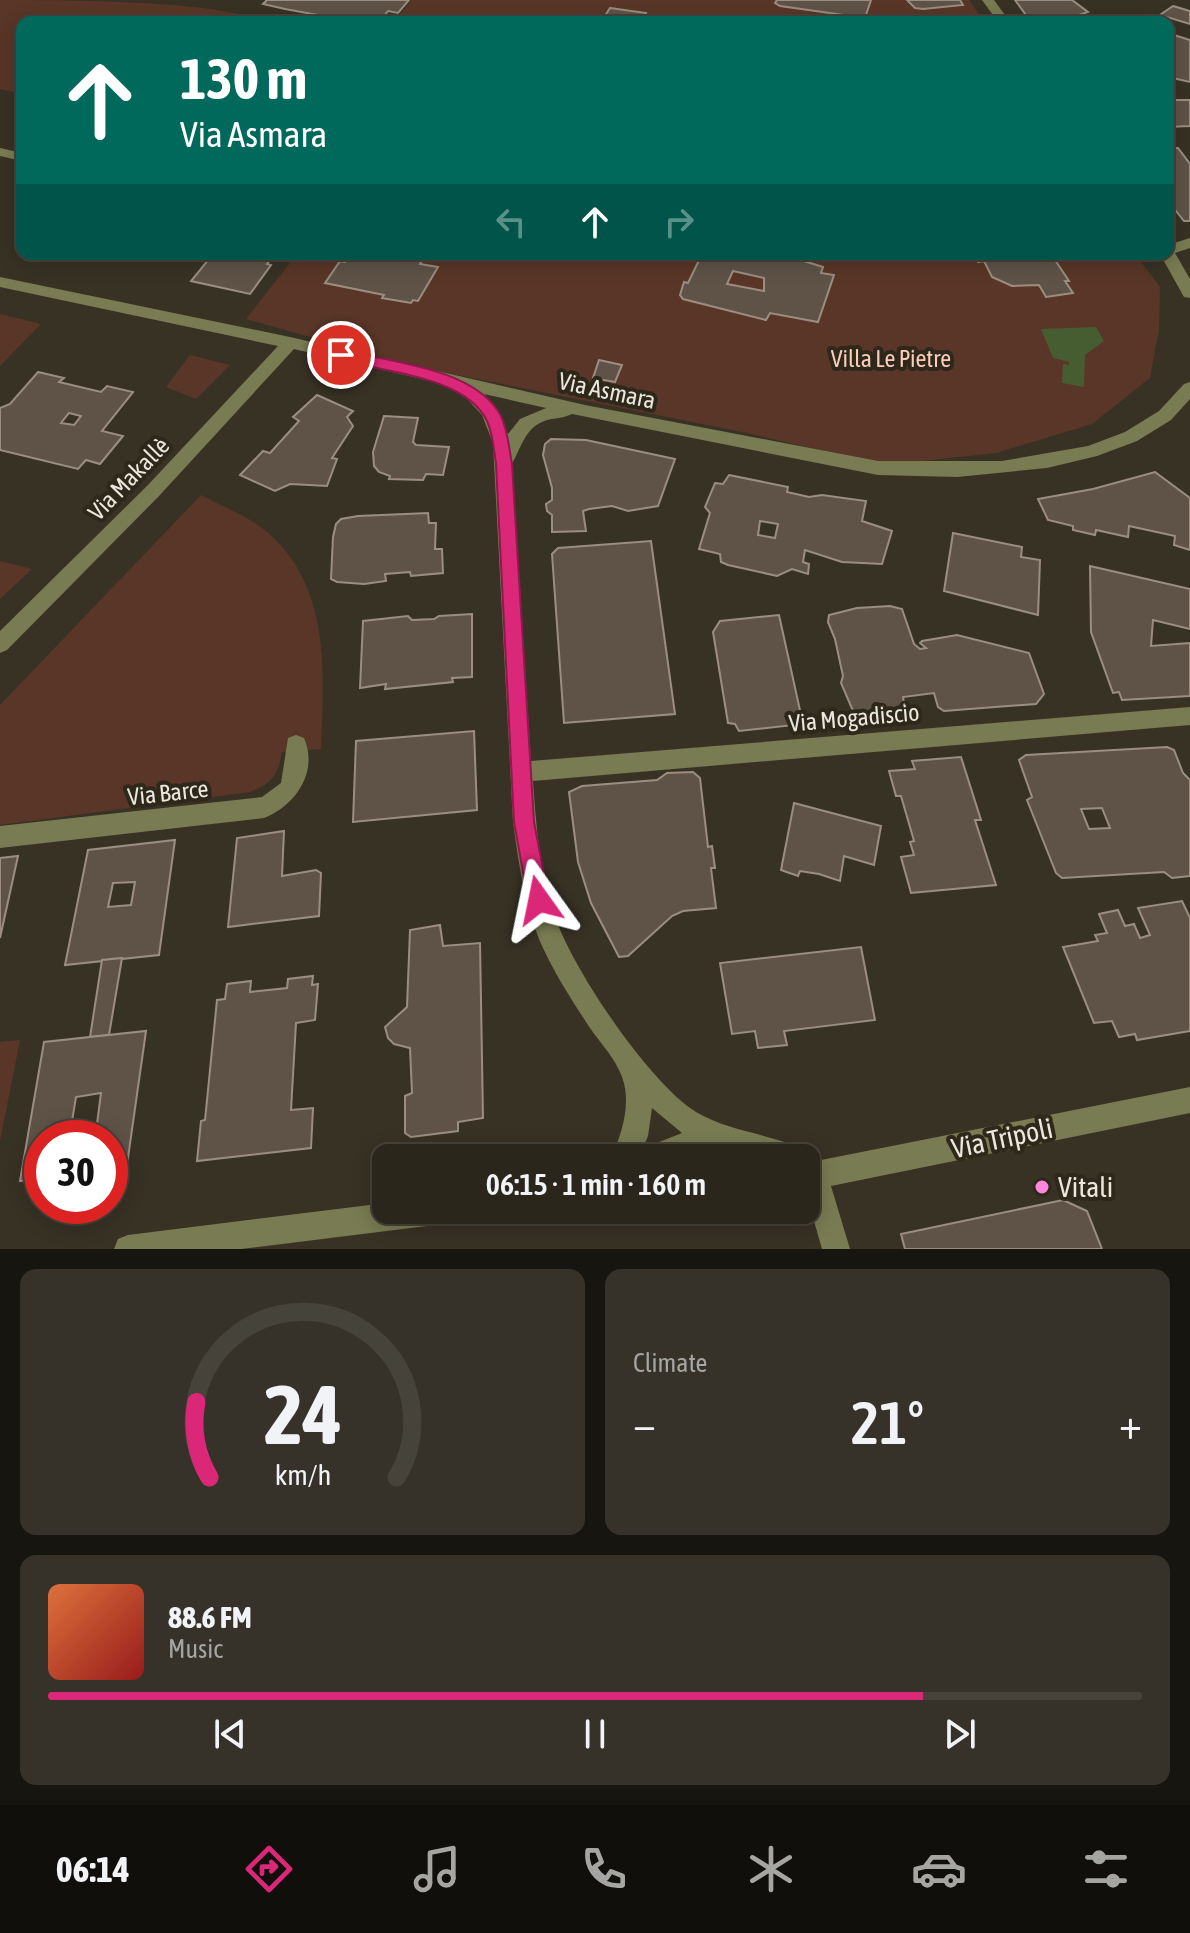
<!DOCTYPE html>
<html lang="en">
<head>
<meta charset="utf-8">
<style>
	body { margin:0; font-family:"Asap Condensed",sans-serif; background:#363229; color:#f1f3f6; height:100vh; display:flex; flex-direction:column; font-size:30px; white-space:nowrap }
	* { box-sizing:border-box; margin:0 }
	p { font-size:26px; color:#a5a5a3 }
	.icon { flex:none; width:44px; height:44px; fill:none; stroke:currentColor; stroke-width:2; stroke-linecap:round; stroke-linejoin:round }
	.map { position:relative; height:1249px; overflow:hidden }
	.panel { display:flex; flex-direction:column; gap:20px; padding:20px; background:#17150f; flex:1 }
	.panel>* { flex:none }
	.top-card { position:absolute; left:16px; top:16px; width:1158px; height:244px; border-radius:16px; box-shadow:0 4px 20px #0003,0 0 0 2px #46433b; background:#00695c; color:#fff; overflow:hidden }
	.speed { position:absolute; left:24px; top:1120px; display:flex; gap:16px; font-size:40px; font-weight:700; text-align:center }
	.speed>* { display:grid; place-content:center; width:104px; height:104px; border-radius:50%; background:#2a261c; box-shadow:0 4px 20px #0003,0 0 0 2px #46433b; line-height:1 }
	.speed .limit { border:12px solid #d22; background:#fff; color:#111 }
	.pin { position:absolute; display:grid; place-items:center; width:68px; height:68px; color:#fff; margin:-34px; border:4px solid #fff; border-radius:50%; box-shadow:0 2px 8px #0007 }
	.me { position:absolute; width:88px; margin:-44px; rotate:348deg; stroke-linejoin:round; filter:drop-shadow(0 0 6px #0008) }
	.turn { display:flex; align-items:center; gap:28px; height:168px; padding:0 32px; font-size:36px }
	.turn .icon { width:104px; height:104px; stroke-width:2.5 }
	.turn b { display:block; font-size:56px; line-height:68px }
	.lanes { display:flex; align-items:center; height:76px; padding:0 32px; background:#0003; justify-content:center; gap:40px; direction:ltr }
	.lanes .off { opacity:.35 }
	.big { font-size:60px; font-weight:600; line-height:1.1 }
	.panel .widget { flex:1; display:flex; flex-direction:column; justify-content:center; gap:12px; min-width:0; padding:0 28px; border-radius:16px; background:#363229 }
	.panel .dial { align-items:center; gap:0 }
	.dial svg { height:208px; overflow:visible; fill:none; stroke:#46433b; stroke-width:7; stroke-linecap:round; text-anchor:middle }
	.dial text { fill:#f1f3f6; stroke:none }
	.song { display:flex; align-items:center; gap:24px }
	.cover { width:96px; height:96px; border-radius:12px; background:linear-gradient(135deg,hsl(20 70% 55%),hsl(0 70% 35%)) }
	.played { height:8px; border-radius:4px; background:linear-gradient(90deg,#db2777 80%,#46433b 80%) }
	.keys { display:flex; justify-content:space-around; direction:ltr }
	.heat { display:flex; justify-content:space-between; align-items:center; font-size:44px; direction:ltr }
	.panel .tiles { flex:1; display:grid; gap:20px; grid-template-columns:1fr 1fr }
	.widget:last-child { grid-column:span 2 }
	.trip { position:absolute; left:372px; top:1144px; width:448px; height:80px; border-radius:16px; background:#2a261c; box-shadow:0 4px 20px #0003,0 0 0 2px #46433b; font-weight:600; line-height:80px; text-align:center }
	.tabs { display:flex; height:128px; justify-content:space-around; align-items:center; background:#110f0b; color:#a5a5a3 }
	.tabs .icon { width:56px; height:56px }
	.tabs .on { color:#db2777 }
	.tabs b { font-size:36px; color:#f1f3f6 }
	.map>svg:first-child { display:block }
</style>
</head>
<body>
<div class="map">
<svg width="1190" height="1249" viewBox="0 0 1190 1249">
	<rect width="100%" height="100%" fill="#383225"/>
	<!-- green -->
	<g fill="#593627">
		<path d="M0,0c53,0 225,0 260,22h-238v72l-22,-5z"/>
		<polygon points="412,0 969,0 984,22 393,22"/>
		<polygon points="297,254 1135,254 1160,287 1159,329 1150,378 1092,424 996,453 884,465 747,433 417,367 246,319"/>
		<polygon points="0,314 41,324 0,366"/>
		<polygon points="190,355 230,365 196,399 166,387"/>
		<path d="M201,495c20,11 47,21 65,36 65,55 58,141 55,218l-39,3c-5,25 -9,30 -32,40l-250,33v-120z"/>
		<polygon points="0,561 32,569 0,599"/>
		<polygon points="20,1040 0,1141 0,1042"/>
	</g>
	<!-- water -->
	<polygon fill="#465d32" points="1096,327 1104,341 1085,355 1084,387 1062,383 1063,364 1069,365 1069,362 1053,358 1041,329"/>
	<!-- building -->
	<g fill="#5f5348" stroke="#9b8e81" stroke-width="2" fill-rule="evenodd">
		<polygon points="265,0 409,0 398,13 388,11 379,22 356,22 285,9 263,4 267,0"/>
		<polygon points="777,0 871,0 865,18 780,6 775,3"/>
		<polygon points="907,0 960,0 963,5 923,9 915,8"/>
		<polygon points="1015,0 1072,0 1088,12 1058,22 1031,22"/>
		<polygon points="1173,6 1190,11 1190,24 1160,15"/>
		<polygon points="610,8 646,13 641,22 601,22"/>
		<polygon points="1174,35 1190,40 1190,82 1168,77 1168,38"/>
		<polygon points="1177,100 1190,100 1190,126 1168,127 1168,101"/>
		<polygon points="1168,148 1178,148 1190,164 1190,221 1184,221 1168,201"/>
		<polygon points="213,254 275,254 267,264 271,265 250,294 191,281"/>
		<polygon points="351,254 400,254 423,258 420,264 438,267 418,301 413,300 411,303 382,298 384,295 325,283 340,261 345,262"/>
		<path d="M702,254l83,1 38,12 -2,6 13,2 -16,47 -48,-9 -4,7 -83,-21 -3,-4 4,-13 4,1zM733,271l31,7v13l-37,-7z"/>
		<polygon points="974,254 1025,254 1028,261 1055,260 1069,281 1065,281 1073,293 1046,297 1039,285 1012,286 992,277 984,261 978,262"/>
		<polygon points="599,360 622,365 615,382 593,378"/>
		<path d="M38,372l26,6 -5,4 42,10 6,-6 26,6 -31,39 21,5 -23,28 -14,-4 -8,9 -78,-19v-42l10,-4zM69,413l12,3 -7,9 -13,-2z"/>
		<polygon points="317,395 353,411 347,417 353,426 332,458 337,459 327,486 290,484 275,491 240,475 263,451 270,453 299,421 293,417"/>
		<polygon points="384,416 418,418 413,442 416,445 449,447 443,475 426,474 423,480 389,479 390,476 379,472 374,466 373,452"/>
		<polygon points="551,439 586,440 675,459 658,506 628,511 612,506 589,509 583,511 586,531 552,532 552,515 547,511 546,504 552,500 552,488 543,455 545,444"/>
		<polygon points="1155,472 1190,498 1190,550 1174,545 1175,536 1129,526 1128,537 1096,530 1095,535 1073,530 1073,526 1048,520 1038,499 1093,489"/>
		<path d="M729,475l59,12 -1,5 22,5 13,-2 44,6 -4,20 30,10 -10,33 -40,-2 -37,-12 -2,12 6,2 -1,10 -16,-5 -15,7 -49,-11 -7,-3 -1,-8 -21,-5 11,-36 -5,-6 10,-24 8,1zM760,521l18,3 -3,14 -17,-3z"/>
		<polygon points="428,513 429,523 436,523 435,549 442,549 443,573 411,576 410,572 385,574 386,581 364,584 337,582 331,579 333,537 336,524 341,519 358,516"/>
		<polygon points="953,533 1022,547 1021,557 1040,560 1038,615 944,591"/>
		<polygon points="651,541 675,714 564,723 552,554 558,548"/>
		<polygon points="1090,566 1190,589 1190,629 1153,620 1151,646 1190,643 1190,696 1122,700 1119,692 1113,693 1091,632"/>
		<polygon points="890,606 902,609 914,644 920,649 926,648 920,643 922,641 957,635 1029,653 1044,694 1036,704 944,711 938,707 934,693 903,697 906,714 858,715 853,711 841,683 843,676 835,639 828,622 829,615 857,608"/>
		<polygon points="472,614 472,677 452,678 453,682 385,689 386,684 360,688 363,621 408,616 412,620 434,619 439,616"/>
		<polygon points="779,615 803,724 739,731 735,724 728,723 713,632 720,621"/>
		<polygon points="474,731 477,810 353,822 356,741"/>
		<path d="M1167,747l7,3 9,23 7,7v96l-18,2 -8,-6 -102,6 -6,-5 -29,-73 5,-3 -13,-37 7,-5zM1102,808l8,20 -21,1 -8,-20z"/>
		<polygon points="961,757 981,820 975,820 996,885 911,893 901,857 914,855 910,842 914,841 901,796 896,796 889,771 915,769 912,761"/>
		<polygon points="693,772 700,778 708,847 712,846 715,868 711,868 716,908 683,911 672,916 628,956 619,957 591,903 578,862 569,792 582,786 657,780 667,773"/>
		<polygon points="794,803 881,826 874,865 844,856 840,881 819,874 800,871 798,876 781,870"/>
		<polygon points="284,831 282,876 316,870 321,873 319,916 228,927 237,838"/>
		<path d="M175,840l-16,115 -94,10 23,-115zM135,882l-4,23 -23,2 5,-24z"/>
		<polygon points="18,856 0,938 0,858"/>
		<polygon points="1182,901 1190,918 1190,1031 1137,1040 1135,1034 1119,1037 1112,1021 1094,1023 1063,947 1098,941 1095,935 1107,933 1099,914 1118,910 1125,926 1134,924 1140,938 1150,935 1138,908"/>
		<polygon points="440,925 443,946 480,943 483,1118 458,1122 458,1131 411,1137 405,1133 405,1096 412,1093 410,1048 394,1044 388,1038 385,1027 407,1007 410,930"/>
		<polygon points="861,947 875,1020 784,1031 787,1045 758,1048 755,1031 732,1034 720,963"/>
		<polygon points="122,958 109,1035 90,1037 102,960"/>
		<polygon points="313,976 312,985 318,984 315,1020 296,1023 291,1110 313,1108 311,1148 197,1161 201,1121 205,1120 217,1000 225,999 227,984 251,981 250,992 287,988 288,979"/>
		<path d="M146,1031l-19,134 -17,3v-30h-68v40l-22,3 24,-139zM101,1093l-4,31 -26,3 5,-30z"/>
		<polygon points="1063,1200 1087,1211 1102,1249 905,1249 901,1234"/>
	</g>
	<g fill="none" stroke-linecap="round" stroke-linejoin="round">
		<!-- minor -->
		<g fill="#797b52" fill-rule="evenodd">
			<polygon points="982,0 994,0 1010,22 998,22"/>
			<polygon points="0,148 22,153 22,161 0,156"/>
			<polygon points="1190,238 1190,248 1175,253 1190,279 1190,298 1184,297 1160,254 1168,254 1168,245"/>
			<path d="M0,277l290,60 295,68 293,56h124l86,-15 37,-14 34,-21 25,-27 6,-2v17l-19,21 -34,21 -40,15 -50,12 -90,9 -79,-2 -306,-61c-8,4 -16,4 -25,6 -22,7 -25,26 -35,44l19,297 659,-54v18l-657,56c3,45 7,91 21,133 17,53 95,169 142,198 32,19 70,21 104,36l4,10 -82,-3 -82,3 4,-10 38,-15 -30,-25 -4,28 -9,22h-28c12,-27 23,-61 7,-90 -7,-14 -19,-27 -28,-40 -17,-26 -34,-52 -47,-80 -18,-40 -24,-83 -30,-126l-20,-379 -11,-28 -26,-28 -162,-38 -135,147 -152,154 -7,3v-22l147,-145 131,-140 -278,-59zM484,394l62,14 -26,11 -12,15 -13,-27z"/>
			<path d="M296,735l8,3c15,34 -9,68 -40,80l-264,30v-22l262,-29 19,-14 7,-45z"/>
			<polygon points="1190,1087 1190,1113 831,1186 850,1249 822,1249 806,1193 806,1163"/>
			<polygon points="386,1203 386,1210 457,1210 453,1220 443,1224 241,1249 114,1249 118,1239 128,1235"/>
		</g>
	</g>
	<!-- route -->
	<path fill="#db2777" stroke="#8e194d" stroke-width="2" d="M341,350c49,12 135,18 160,66 7,15 8,32 11,48l22,358 15,78 -3,8 -7,3 -8,-3 -3,-8 -14,-78 -18,-358c-2,-14 -3,-30 -9,-43 -22,-46 -107,-49 -151,-62v-7z"/>
	<!-- markers -->
	<circle fill="#ff85df" stroke="#2e281b" stroke-width="3" cx="1042" cy="1187" r="8"/>
	<g text-anchor="middle" stroke-width="8" stroke-linejoin="round" paint-order="stroke">
		<!-- park labels -->
		<g font-size="24" fill="#fbccb8" stroke="#2e281b">
			<text x="891" y="367">Villa Le Pietre</text>
		</g>
		<!-- street labels -->
		<g font-size="24" fill="#eae7de" stroke="#2e281b">
			<text transform="translate(607 391) rotate(12)" y="8">Via Asmara</text>
			<text transform="translate(129 479) rotate(-46)" y="8">Via Makallè</text>
			<text transform="translate(854 718) rotate(-5)" y="8">Via Mogadiscio</text>
			<text transform="translate(168 793) rotate(-6)" y="8">Via Barce</text>
		</g>
		<!-- near-street labels -->
		<g font-size="28" fill="#eae7de" stroke="#2e281b">
			<text transform="translate(1002 1138) rotate(-12)" y="10">Via Tripoli</text>
		</g>
		<!-- near-poi labels -->
		<g font-size="28" fill="#eae7de" stroke="#2e281b" text-anchor="start">
			<text x="1058" y="1197">Vitali</text>
		</g>
	</g>
</svg>
<div class="speed"><div class="limit">30</div></div>
<div class="pin" style="left:341px;top:355px;background:#d93025"><svg class="icon" aria-label="arrive" viewBox="0 0 24 24"><path d="M6 21V4h12l-3 4 3 4H6"/></svg></div>
<svg class="me" style="left:539px;top:900px" viewBox="-20 -20 40 40"><path d="M0-17L14 15 0 8-14 15z" fill="#db2777" stroke="#fff" stroke-width="4"/></svg>
<div class="trip">06:15 · 1 min · 160 m</div>
<div class="top-card">
<div class="turn"><svg class="icon" aria-label="ahead" viewBox="0 0 24 24"><path d="M12 20V5M6 11l6-6 6 6"/></svg><div><b>130 m</b>Via Asmara</div></div>
<div class="lanes"><svg class="icon off" aria-label="left" viewBox="0 0 24 24"><path d="M17 20v-9H6M10 6l-5 5 5 5"/></svg><svg class="icon" aria-label="ahead" viewBox="0 0 24 24"><path d="M12 20V5M6 11l6-6 6 6"/></svg><svg class="icon off" aria-label="right" viewBox="0 0 24 24"><path d="M7 20v-9h11M14 6l5 5-5 5"/></svg></div>
</div>
</div>
<section class="panel">
<div class="tiles">
<div class="widget dial"><svg viewBox="0 0 100 80">
<path d="M14 69A42 42 0 1 1 86 69"/>
<path d="M14 69A42 42 0 0 1 9 40" stroke="#db2777"/>
<text x="50" y="56" font-size="32" font-weight="700">24</text>
<text x="50" y="72" font-size="11">km/h</text>
</svg></div>
<div class="widget"><p>Climate</p>
<div class="heat"><a>−</a><b class="big">21°</b><a>+</a></div>
</div>
<div class="widget">
<div class="song"><i class="cover"></i><div><b>88.6 FM</b><p>Music</p></div></div>
<div class="played"></div>
<div class="keys"><svg class="icon" aria-label="previous" viewBox="0 0 24 24"><path d="M18 5L8 12l10 7zM5 5v14"/></svg><svg class="icon" aria-label="pause" viewBox="0 0 24 24"><path d="M8 5v14M16 5v14"/></svg><svg class="icon" aria-label="next" viewBox="0 0 24 24"><path d="M6 5l10 7-10 7zM19 5v14"/></svg></div>
</div>
</div>
</section>
<nav class="tabs">
<b>06:14</b>
<svg class="icon on" aria-label="directions" viewBox="0 0 24 24"><path d="M12 3l9 9-9 9-9-9zM9 14v-3h6M13 9l2 2-2 2"/></svg>
<svg class="icon" aria-label="music" viewBox="0 0 24 24"><path d="M9 18V5l10-2v13"/><circle cx="6" cy="18" r="3"/><circle cx="16" cy="16" r="3"/></svg>
<svg class="icon" aria-label="phone" viewBox="0 0 24 24"><path d="M5 4h4l2 5-3 2q2 4 5 5l2-3 5 2v4C11 20 4 13 5 4z"/></svg>
<svg class="icon" aria-label="climate" viewBox="0 0 24 24"><path d="M12 3v18M4 7l16 10M4 17L20 7"/></svg>
<svg class="icon" aria-label="car" viewBox="0 0 24 24"><path d="M5 17H2v-5l4-1 3-4h7l3 4 3 1v5h-3M9 17h6M6 11h13"/><circle cx="7" cy="17" r="2"/><circle cx="17" cy="17" r="2"/></svg>
<svg class="icon" aria-label="filters" viewBox="0 0 24 24"><path d="M4 7h16M4 17h16"/><circle cx="9" cy="7" r="2"/><circle cx="15" cy="17" r="2"/></svg>
</nav>
</body>
</html>
